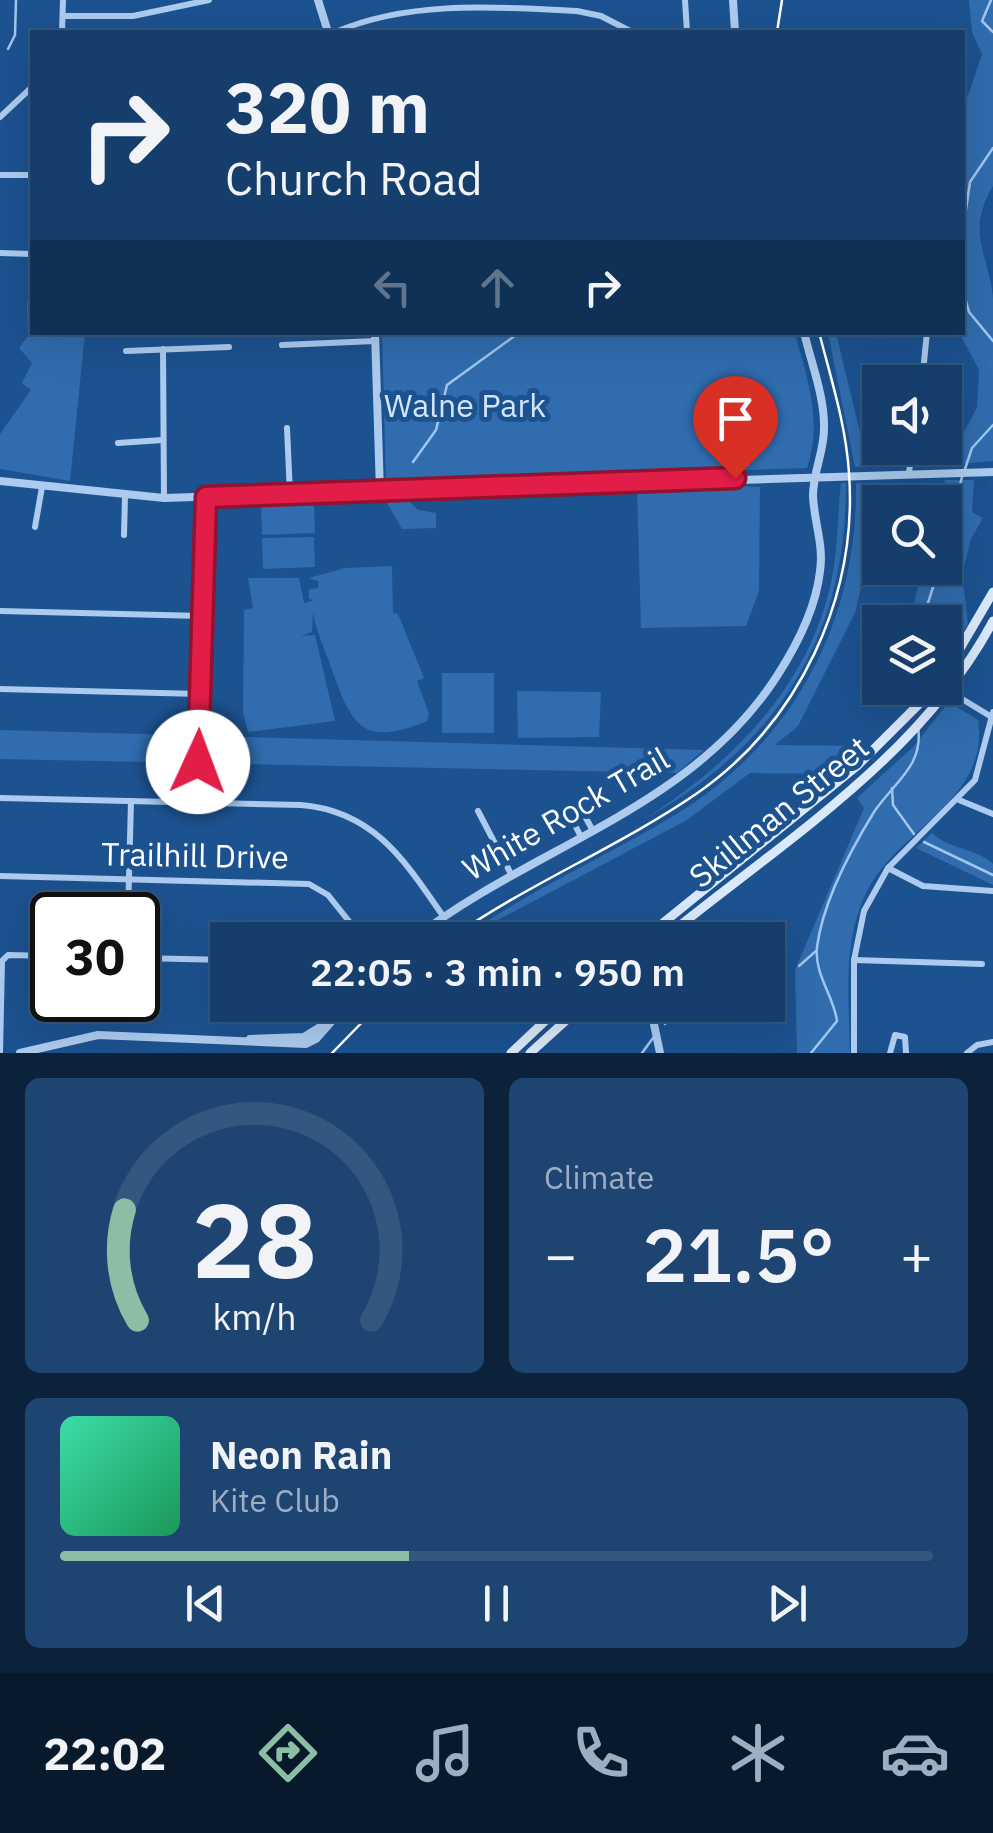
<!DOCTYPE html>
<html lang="en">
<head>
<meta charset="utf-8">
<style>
	body { margin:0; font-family:"IBM Plex Sans",sans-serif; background:#1e4572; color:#f1f3f6; height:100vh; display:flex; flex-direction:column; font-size:38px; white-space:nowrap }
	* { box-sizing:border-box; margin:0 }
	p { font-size:32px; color:#9daec2 }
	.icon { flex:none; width:55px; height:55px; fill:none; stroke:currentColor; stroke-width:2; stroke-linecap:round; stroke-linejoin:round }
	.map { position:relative; height:1053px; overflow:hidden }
	.drawer { display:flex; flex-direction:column; gap:25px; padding:25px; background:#0c223b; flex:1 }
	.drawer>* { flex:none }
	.banner { position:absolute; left:30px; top:30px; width:935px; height:305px; border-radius:0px; box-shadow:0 10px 40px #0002,0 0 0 2px #34577f; background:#153e6c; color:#f1f3f6; overflow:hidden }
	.buttons { position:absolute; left:862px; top:365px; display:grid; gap:20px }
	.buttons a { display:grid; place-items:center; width:100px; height:100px; border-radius:0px; background:#153e6c; box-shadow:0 10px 40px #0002,0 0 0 2px #34577f; font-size:50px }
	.speed { position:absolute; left:30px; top:892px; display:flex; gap:20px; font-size:50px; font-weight:700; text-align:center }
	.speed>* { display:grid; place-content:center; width:130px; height:130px; border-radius:50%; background:#153e6c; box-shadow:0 10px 40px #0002,0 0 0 2px #34577f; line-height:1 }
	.speed .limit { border:5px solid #111; border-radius:15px; background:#fff; color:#111 }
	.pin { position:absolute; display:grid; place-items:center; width:85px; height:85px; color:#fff; margin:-102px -42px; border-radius:50% 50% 50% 0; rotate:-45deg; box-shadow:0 0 10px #0007 }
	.pin .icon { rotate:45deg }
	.me { position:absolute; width:110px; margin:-55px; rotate:2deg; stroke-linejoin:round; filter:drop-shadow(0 0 8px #0008) }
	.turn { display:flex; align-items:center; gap:35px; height:210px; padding:0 30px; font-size:45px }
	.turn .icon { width:130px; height:130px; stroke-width:2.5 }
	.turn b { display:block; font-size:70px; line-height:85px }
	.lanes { display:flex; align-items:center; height:95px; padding:0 30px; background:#0003; justify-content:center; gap:50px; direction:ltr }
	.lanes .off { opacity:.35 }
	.big { font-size:75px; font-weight:600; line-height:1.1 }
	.drawer .tile { flex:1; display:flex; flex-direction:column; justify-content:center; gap:15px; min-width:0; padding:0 35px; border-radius:15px; background:#1e4572 }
	.drawer .dial { align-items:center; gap:0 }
	.dial svg { height:260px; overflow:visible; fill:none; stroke:#34577f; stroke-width:7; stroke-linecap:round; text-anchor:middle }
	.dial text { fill:#f1f3f6; stroke:none }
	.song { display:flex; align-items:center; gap:30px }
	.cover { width:120px; height:120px; border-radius:15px; background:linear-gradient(135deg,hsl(160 70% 55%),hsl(150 70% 35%)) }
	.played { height:10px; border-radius:5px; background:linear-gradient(90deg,#8abfa5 40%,#34577f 40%) }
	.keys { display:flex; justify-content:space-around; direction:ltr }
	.heat { display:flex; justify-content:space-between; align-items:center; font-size:55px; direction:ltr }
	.drawer .tiles { flex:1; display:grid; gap:25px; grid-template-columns:1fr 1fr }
	.tile:last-child { grid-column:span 2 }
	.trip { position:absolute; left:210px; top:922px; width:575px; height:100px; border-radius:0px; background:#153e6c; box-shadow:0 10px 40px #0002,0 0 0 2px #34577f; font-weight:600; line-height:100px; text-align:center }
	.dock { display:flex; height:160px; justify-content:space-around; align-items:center; background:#08192b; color:#9daec2 }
	.dock .icon { width:70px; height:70px }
	.dock .selected { color:#8abfa5 }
	.dock b { font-size:45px; color:#f1f3f6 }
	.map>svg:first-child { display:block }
</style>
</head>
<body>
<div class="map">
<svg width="993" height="1053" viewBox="0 0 993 1053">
	<rect width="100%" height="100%" fill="#1c5290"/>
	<!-- green -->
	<g fill="#306cae">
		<path d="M969,0h24v186c-28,46 -4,69 0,112 0,53 0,109 0,163l-46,4 30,-58 2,-37 -18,-34 1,-223 20,-59 -10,-22z"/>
		<polygon points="27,300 32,300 32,332 85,333 70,481 0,469 0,434 31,390 22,383 32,363 19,348 28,336"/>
		<path d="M382,333h413c12,46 28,87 12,135l-421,15z"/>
		<polygon points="828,333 836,333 868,466 855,467"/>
		<polygon points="945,480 974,480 972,512 983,518 971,539 962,575 968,624 945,659 945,622 910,622 922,568 945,568 945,502 939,502"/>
		<path d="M841,483h5c1,155 -70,263 -203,337 85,-54 161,-128 186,-229 9,-34 8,-73 12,-108z"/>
		<path d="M856,483h18l-3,62 -16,68 -57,113 -23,19 93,1 -30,28 -88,-1 -63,47 -227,120c65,-48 141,-81 210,-122 122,-72 188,-195 186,-335z"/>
		<polygon points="725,485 760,487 759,591 746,626 641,628 637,488"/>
		<polygon points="406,498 418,510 436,513 436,528 402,529 386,501"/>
		<polygon points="314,503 315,533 262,535 261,504"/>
		<polygon points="314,537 315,567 263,569 262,538"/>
		<path d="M392,566l1,47 5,1 26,64 -7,3 12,33 -2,7c-64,26 -75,6 -95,-51 -7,-20 -16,-39 -19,-58l-1,20 -11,4 14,-1 20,86 -87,11 -5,-20 1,-102 9,-2 -5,-30h51l5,25 10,-3 -5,-1v-10l9,-1v-7l-9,-3 36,-10z"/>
		<rect x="442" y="673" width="52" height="60"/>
		<polygon points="517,691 601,692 599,737 518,738"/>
		<path d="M949,702l29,18c12,81 -81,109 -112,173 -24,50 -17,107 -16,160h-53l-2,-83 69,-162 -7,-10 56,-51z"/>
		<polygon points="0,730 704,750 677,773 0,759"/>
		<path d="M932,833c18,17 45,15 61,31v21l-77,-37z"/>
	</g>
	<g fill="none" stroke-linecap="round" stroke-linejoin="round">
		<!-- stream -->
		<g stroke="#9fc6f0" stroke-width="2.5">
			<polyline points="991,0 982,21 993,32"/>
			<polyline points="8,49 15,35 16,0"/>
			<polyline points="962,237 970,182 993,148"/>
			<polyline points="962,287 969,312 993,341"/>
			<polyline points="413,462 436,430 447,385 520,332"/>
			<polyline points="965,469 972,448 993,425"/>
			<polyline points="945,543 962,477"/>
			<polyline points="922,622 939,568"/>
			<polyline points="913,688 914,704"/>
			<polyline points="892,788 893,805 914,834"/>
			<polyline points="924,842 993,875"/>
			<polyline points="799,966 816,951"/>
			<polyline points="665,1024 677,1005"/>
			<polyline points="642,1053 653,1038"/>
			<path d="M811,1053l26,-32c-3,-25 -23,-46 -20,-74 6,-46 33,-96 57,-135 20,-30 50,-46 44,-85"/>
		</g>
		<!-- minor -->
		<g stroke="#accbee" stroke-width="6">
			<polyline points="685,0 687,32"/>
			<polyline points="63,16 133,16 209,0"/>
			<polyline points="62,32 63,0"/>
			<path d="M336,32c73,-32 162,-25 241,-21l24,5 31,16"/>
			<polyline points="0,117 32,87"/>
			<polyline points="0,175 32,175"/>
			<polyline points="0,253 32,254"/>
			<polyline points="282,345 375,341"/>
			<polyline points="163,349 164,498"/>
			<polyline points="126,351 229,347"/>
			<polyline points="922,382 927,332"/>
			<polyline points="287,428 290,494"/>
			<polyline points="118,443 163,440"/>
			<polyline points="909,473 912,448"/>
			<polyline points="35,527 42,487"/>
			<polyline points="124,535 125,496"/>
			<polyline points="0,611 202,616"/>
			<polyline points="0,689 200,694"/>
			<polyline points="949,691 990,716"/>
			<path d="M0,798l301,7c73,6 104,56 142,111"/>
			<polyline points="959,800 993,814"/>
			<polyline points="197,802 206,497"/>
			<polyline points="478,811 511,874"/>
			<polyline points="581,837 570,815 573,807 581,809 593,831"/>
			<polyline points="888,868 923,886 993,891"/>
			<polyline points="0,876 309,884 328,895 364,940"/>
			<polyline points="128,915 131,801"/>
			<polyline points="138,958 228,960"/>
			<polyline points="854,960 982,964"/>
			<polyline points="316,1005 330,1021"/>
			<polyline points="0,1053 2,961 8,955 52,956"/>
			<polyline points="854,1053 854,960 864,911 888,868 975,780 993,712"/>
			<polyline points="890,1053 895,1035 905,1037 906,1053"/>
			<polyline points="967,1053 977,1045 993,1042"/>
		</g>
		<!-- tertiary -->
		<g stroke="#accbee" stroke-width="8">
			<polyline points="318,0 328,32"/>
			<polyline points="733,0 735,32"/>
			<polyline points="375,332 380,492"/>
			<polyline points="0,481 164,498 993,472"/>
			<path d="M412,940c120,-94 279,-130 365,-264 20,-31 39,-68 43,-105 4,-26 -6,-49 -7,-75 0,-24 11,-44 11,-67 1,-32 -13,-66 -20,-97"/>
			<polyline points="650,1005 660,1053"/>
			<polyline points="250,1039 304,1037 330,1021"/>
			<polyline points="20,1053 98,1035 306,1044 316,1039 346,1005"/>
		</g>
		<!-- secondary -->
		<g stroke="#d9e8fa" stroke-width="9">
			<polyline points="945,674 993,592"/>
			<polyline points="949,691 947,685 957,658"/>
			<polyline points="642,940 857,766 935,688"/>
			<path d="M662,940c117,-96 258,-182 331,-319"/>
			<polyline points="511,1053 562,1005"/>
			<polyline points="530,1053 583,1005"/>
		</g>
		<!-- tram -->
		<g stroke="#fff" stroke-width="2.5">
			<polyline points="777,32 782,0"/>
			<path d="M448,940c79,-56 169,-92 248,-146 103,-71 162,-197 153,-321 -3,-48 -18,-94 -30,-141"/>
			<polyline points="332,1053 379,1005"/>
		</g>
	</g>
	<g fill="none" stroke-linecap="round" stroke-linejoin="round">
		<!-- route casing -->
		<g stroke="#92132f" stroke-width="25">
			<polyline id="route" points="198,762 206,497 735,478"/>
		</g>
		<!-- route -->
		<use href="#route" stroke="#e11d48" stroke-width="18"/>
	</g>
	<g text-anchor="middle" stroke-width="10" stroke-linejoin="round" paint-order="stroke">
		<!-- park labels -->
		<g font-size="32" fill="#d2e5fa" stroke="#1c5290">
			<text x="465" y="417">Walne Park</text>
		</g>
		<!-- street labels -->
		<g font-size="32" fill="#fff" stroke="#1c5290">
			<text transform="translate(779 812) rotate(-39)" y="11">Skillman Street</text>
			<text transform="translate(566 814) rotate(-30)" y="11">White Rock Trail</text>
			<text transform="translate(195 856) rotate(1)" y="11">Trailhill Drive</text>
		</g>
	</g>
</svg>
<div class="buttons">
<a><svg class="icon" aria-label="sound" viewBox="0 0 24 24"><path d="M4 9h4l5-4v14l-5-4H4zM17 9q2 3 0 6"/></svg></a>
<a><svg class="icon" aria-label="search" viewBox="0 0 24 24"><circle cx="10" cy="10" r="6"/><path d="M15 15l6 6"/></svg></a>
<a><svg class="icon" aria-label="layers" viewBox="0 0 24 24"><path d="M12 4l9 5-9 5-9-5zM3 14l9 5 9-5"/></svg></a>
</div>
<div class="speed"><div class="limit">30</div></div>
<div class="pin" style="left:735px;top:478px;background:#d93025"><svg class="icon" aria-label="arrive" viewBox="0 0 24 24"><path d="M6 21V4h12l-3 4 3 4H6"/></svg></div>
<svg class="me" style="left:198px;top:762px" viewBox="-20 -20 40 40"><circle r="19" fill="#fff"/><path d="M0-13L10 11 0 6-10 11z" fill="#e11d48"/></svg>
<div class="trip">22:05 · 3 min · 950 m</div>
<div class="banner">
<div class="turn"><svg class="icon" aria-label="right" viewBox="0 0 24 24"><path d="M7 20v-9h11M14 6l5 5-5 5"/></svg><div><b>320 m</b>Church Road</div></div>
<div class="lanes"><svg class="icon off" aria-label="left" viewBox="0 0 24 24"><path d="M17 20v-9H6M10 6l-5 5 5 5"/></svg><svg class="icon off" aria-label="ahead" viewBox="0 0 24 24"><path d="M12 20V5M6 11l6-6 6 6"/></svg><svg class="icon" aria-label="right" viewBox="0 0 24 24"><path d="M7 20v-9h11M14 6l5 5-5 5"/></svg></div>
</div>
</div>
<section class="drawer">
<div class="tiles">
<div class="tile dial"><svg viewBox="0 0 100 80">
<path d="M14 69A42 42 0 1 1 86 69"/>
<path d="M14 69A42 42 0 0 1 10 35" stroke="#8abfa5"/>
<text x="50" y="56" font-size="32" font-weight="700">28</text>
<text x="50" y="72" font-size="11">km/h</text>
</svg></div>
<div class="tile"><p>Climate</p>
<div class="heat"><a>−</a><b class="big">21.5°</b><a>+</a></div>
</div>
<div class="tile">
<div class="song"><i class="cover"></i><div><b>Neon Rain</b><p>Kite Club</p></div></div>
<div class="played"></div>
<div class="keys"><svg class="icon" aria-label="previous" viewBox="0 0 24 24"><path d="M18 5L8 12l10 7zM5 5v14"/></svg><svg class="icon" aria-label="pause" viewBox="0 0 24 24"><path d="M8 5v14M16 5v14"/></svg><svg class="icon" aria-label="next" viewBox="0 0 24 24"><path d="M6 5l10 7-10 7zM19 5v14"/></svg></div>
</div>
</div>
</section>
<nav class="dock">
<b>22:02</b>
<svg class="icon selected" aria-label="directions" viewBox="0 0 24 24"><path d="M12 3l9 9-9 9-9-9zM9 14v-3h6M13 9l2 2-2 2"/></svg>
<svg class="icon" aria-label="music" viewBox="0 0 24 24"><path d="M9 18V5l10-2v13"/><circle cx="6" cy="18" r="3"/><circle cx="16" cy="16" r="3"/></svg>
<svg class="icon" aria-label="phone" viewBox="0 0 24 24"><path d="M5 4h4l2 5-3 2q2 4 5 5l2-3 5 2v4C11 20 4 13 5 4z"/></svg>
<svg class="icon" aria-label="climate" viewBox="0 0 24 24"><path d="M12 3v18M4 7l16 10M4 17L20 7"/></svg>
<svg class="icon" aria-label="car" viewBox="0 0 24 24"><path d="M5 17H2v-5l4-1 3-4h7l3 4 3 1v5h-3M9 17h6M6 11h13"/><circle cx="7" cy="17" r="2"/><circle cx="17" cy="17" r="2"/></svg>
</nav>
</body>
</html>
